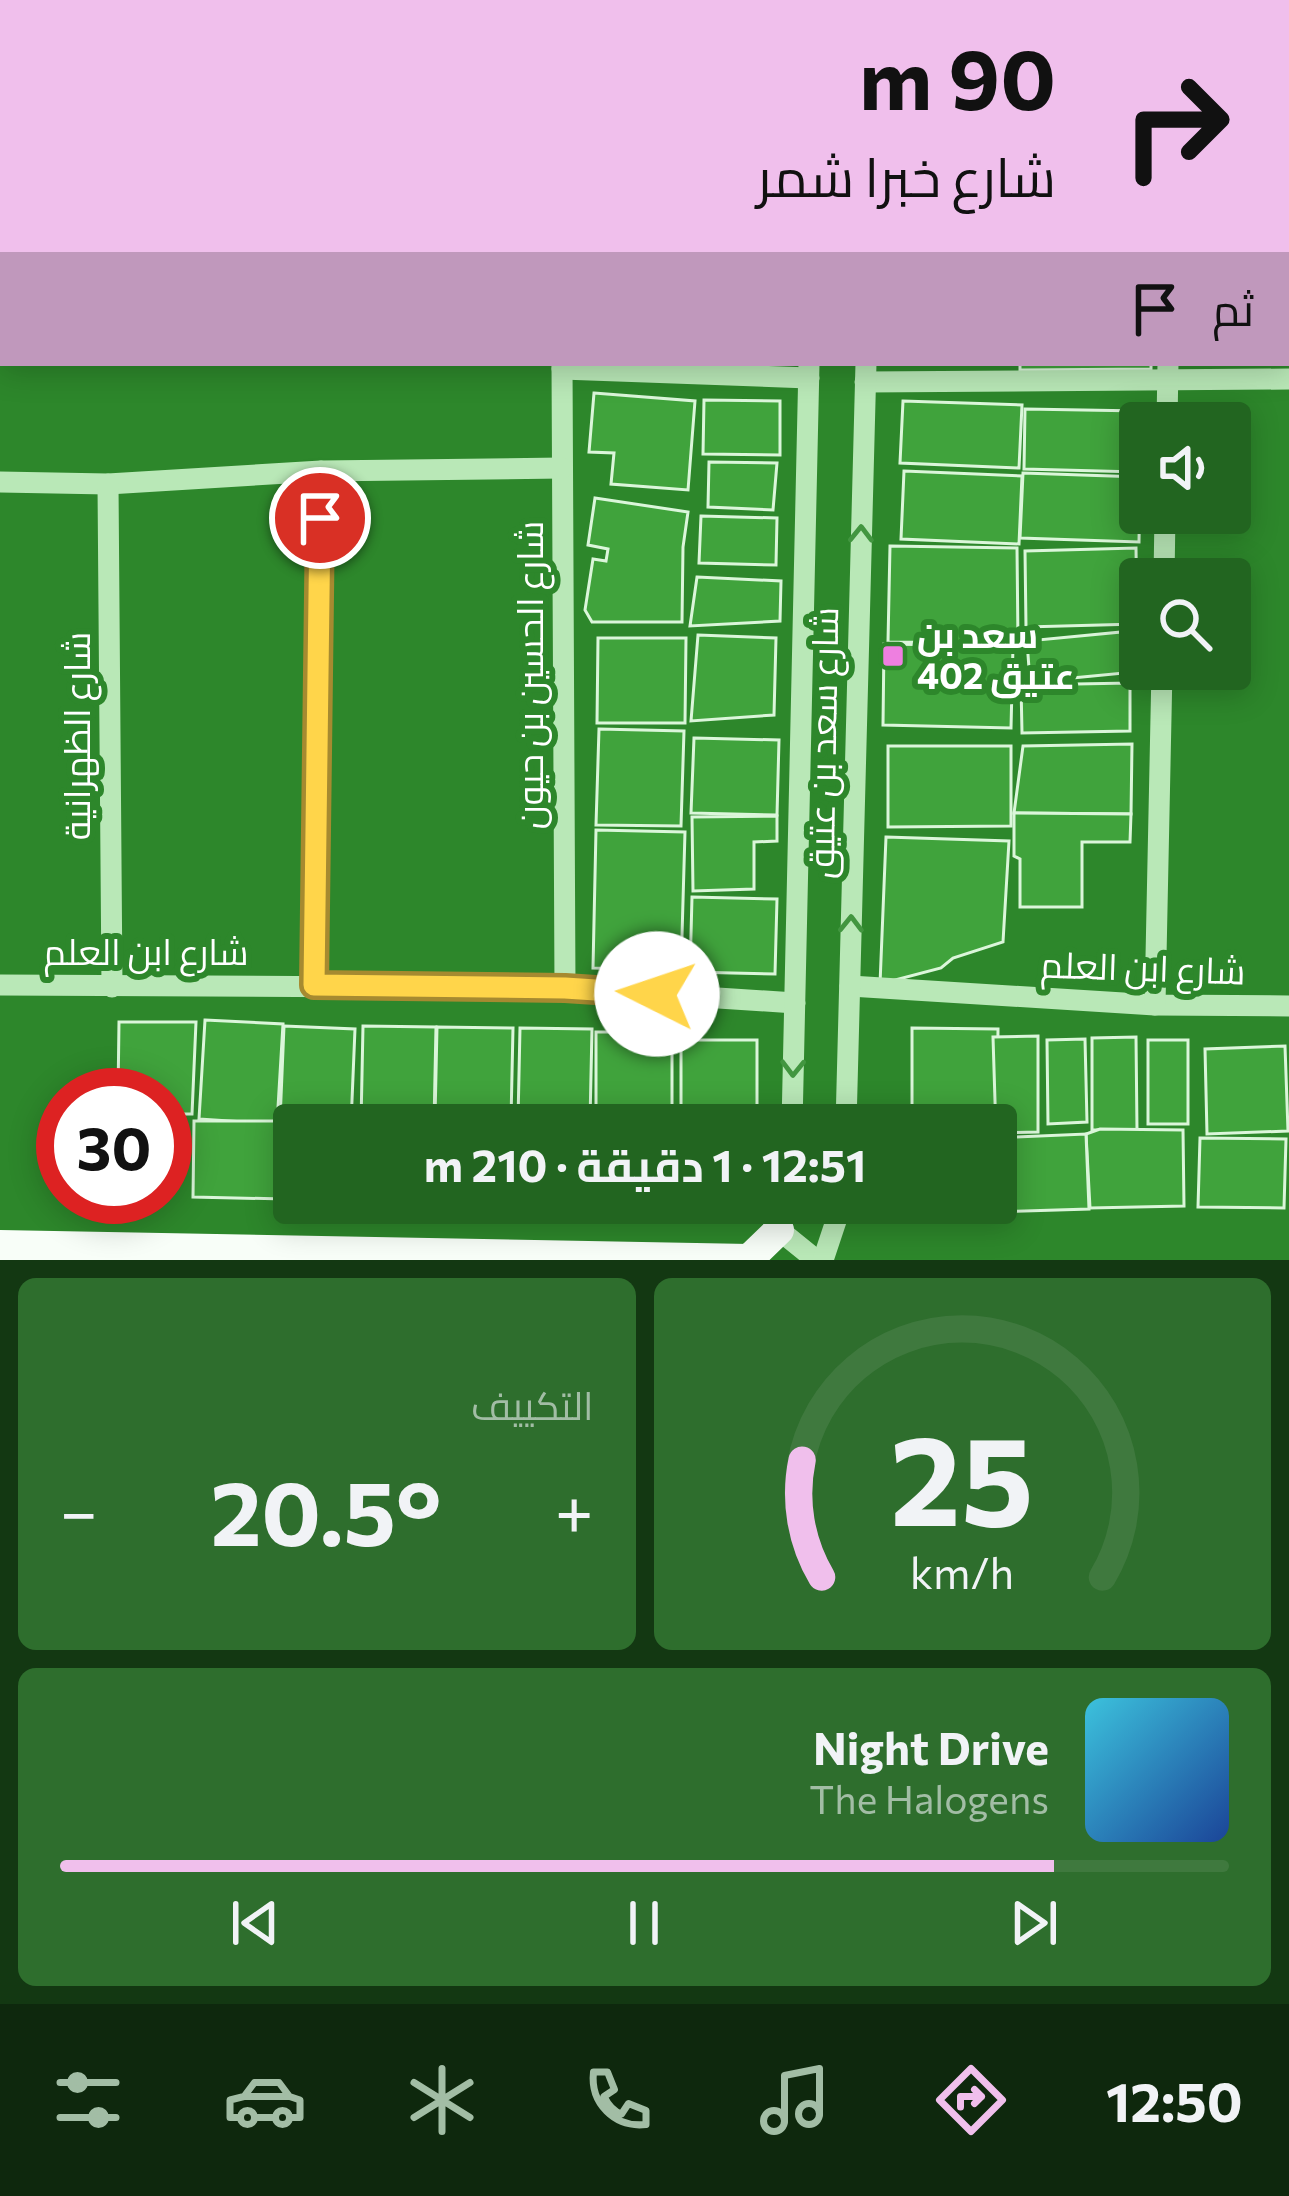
<!DOCTYPE html>
<html lang="ar">
<head>
<meta charset="utf-8">
<style>
	body { margin:0; font-family:Commissioner,Cairo,sans-serif; background:#2e6e2d; color:#f1f3f6; direction:rtl; height:100vh; display:flex; flex-direction:column; font-size:45px; white-space:nowrap }
	* { box-sizing:border-box; margin:0 }
	p { font-size:39px; color:#a2bda5 }
	.icon { flex:none; width:66px; height:66px; fill:none; stroke:currentColor; stroke-width:2; stroke-linecap:round; stroke-linejoin:round }
	.map { position:relative; height:1260px; overflow:hidden; direction:ltr }
	.drawer { display:flex; flex-direction:column; gap:18px; padding:18px; background:#133812; flex:1 }
	.drawer>* { flex:none }
	.banner { position:absolute; left:0px; top:0px; width:1290px; height:366px; box-shadow:0 6px 30px #0003; direction:rtl; background:#f0bfec; color:#111; overflow:hidden }
	.fabs { position:absolute; left:1119px; top:402px; display:grid; gap:24px }
	.fabs a { display:grid; place-items:center; width:132px; height:132px; border-radius:12px; background:#226520; box-shadow:0 6px 30px #0003; font-size:60px }
	.speed { position:absolute; left:36px; top:1068px; display:flex; gap:24px; font-size:60px; font-weight:700; text-align:center }
	.speed>* { display:grid; place-content:center; width:156px; height:156px; border-radius:50%; background:#226520; box-shadow:0 6px 30px #0003; line-height:1 }
	.speed .limit { border:18px solid #d22; background:#fff; color:#111 }
	.pin { position:absolute; display:grid; place-items:center; width:102px; height:102px; color:#fff; margin:-51px; border:6px solid #fff; border-radius:50%; box-shadow:0 3px 12px #0007 }
	.me { position:absolute; width:132px; margin:-66px; rotate:274deg; stroke-linejoin:round; filter:drop-shadow(0 0 9px #0008) }
	.turn { display:flex; align-items:center; gap:42px; height:252px; padding:0 36px; font-size:54px }
	.turn .icon { width:156px; height:156px; stroke-width:2.5 }
	.turn b { display:block; font-size:84px; line-height:102px }
	.then { display:flex; align-items:center; height:114px; padding:0 36px; background:#0003; gap:24px; font-size:45px }
	.big { font-size:90px; font-weight:700; line-height:1.1 }
	.drawer .card { flex:1; display:flex; flex-direction:column; justify-content:center; gap:18px; min-width:0; padding:0 42px; border-radius:18px; background:#2e6e2d }
	.drawer .dial { align-items:center; gap:0 }
	.dial svg { height:312px; overflow:visible; fill:none; stroke:#3f793e; stroke-width:7; stroke-linecap:round; text-anchor:middle }
	.dial text { fill:#f1f3f6; stroke:none }
	.song { display:flex; align-items:center; gap:36px }
	.cover { width:144px; height:144px; border-radius:18px; background:linear-gradient(135deg,hsl(190 70% 55%),hsl(220 70% 35%)) }
	.played { height:12px; border-radius:6px; background:linear-gradient(90deg,#f0bfec 85%,#3f793e 85%) }
	.keys { display:flex; justify-content:space-around; direction:ltr }
	.heat { display:flex; justify-content:space-between; align-items:center; font-size:66px; direction:ltr }
	.drawer .tiles { flex:1; display:grid; gap:18px; grid-template-columns:1fr 1fr }
	.card:last-child { grid-column:span 2 }
	.trip { position:absolute; left:273px; top:1104px; width:744px; height:120px; border-radius:12px; background:#226520; box-shadow:0 6px 30px #0003; font-weight:700; line-height:120px; text-align:center; direction:rtl }
	.tab-bar { display:flex; height:192px; justify-content:space-around; align-items:center; background:#0e280d; color:#a2bda5 }
	.tab-bar .icon { width:84px; height:84px }
	.tab-bar .current { color:#f0bfec }
	.tab-bar b { font-size:54px; color:#f1f3f6 }
	.map>svg:first-child { display:block }
</style>
</head>
<body>
<div class="map">
<svg width="1289" height="1260" viewBox="0 0 1289 1260">
	<rect width="100%" height="100%" fill="#2d872b"/>
	<!-- building -->
	<g fill="#40a33c" stroke="#dbf6da" stroke-width="3">
		<polygon points="1020,363 1151,363 1151,369 1020,370"/>
		<polygon points="594,393 695,401 688,490 611,484 614,453 589,452"/>
		<polygon points="704,400 780,401 780,455 703,454"/>
		<polygon points="903,401 1022,405 1019,468 900,463"/>
		<polygon points="1025,409 1140,411 1138,472 1024,469"/>
		<polygon points="709,462 777,463 773,510 708,507"/>
		<polygon points="904,471 1022,476 1019,544 901,539"/>
		<polygon points="1023,473 1140,477 1139,542 1020,538"/>
		<polygon points="595,498 688,512 683,547 682,622 592,622 585,610 593,559 606,561 608,549 588,545"/>
		<polygon points="701,516 777,518 776,565 699,563"/>
		<polygon points="890,546 1017,548 1018,643 888,642"/>
		<polygon points="1136,548 1137,624 1026,627 1025,551"/>
		<polygon points="697,577 781,581 780,621 690,626"/>
		<polygon points="1132,631 1135,672 1030,682 1027,641"/>
		<polygon points="698,635 776,638 774,715 691,721"/>
		<polygon points="598,638 686,638 685,723 597,723"/>
		<polygon points="884,644 1013,646 1011,728 883,725"/>
		<polygon points="1130,683 1130,731 1022,733 1021,685"/>
		<polygon points="599,729 684,731 681,826 596,825"/>
		<polygon points="694,738 779,740 777,815 691,813"/>
		<polygon points="1132,744 1131,814 1014,813 1023,746"/>
		<polygon points="888,746 1011,746 1011,826 888,827"/>
		<polygon points="1014,813 1131,814 1130,842 1082,842 1082,907 1020,907 1020,859 1014,856"/>
		<polygon points="777,816 777,841 754,842 754,889 693,891 692,817"/>
		<polygon points="596,830 685,832 681,970 593,968"/>
		<polygon points="886,837 1009,841 1003,942 953,958 941,968 880,984"/>
		<polygon points="692,897 777,899 775,974 690,972"/>
		<polygon points="205,1020 283,1024 277,1124 199,1119"/>
		<polygon points="119,1022 196,1022 192,1114 165,1114 165,1095 118,1095"/>
		<polygon points="284,1026 355,1029 351,1124 280,1121"/>
		<polygon points="363,1026 436,1027 434,1124 361,1123"/>
		<polygon points="437,1027 513,1028 511,1120 435,1118"/>
		<polygon points="520,1028 592,1029 590,1121 518,1120"/>
		<polygon points="912,1028 998,1029 997,1124 912,1124"/>
		<rect x="596" y="1032" width="76" height="83"/>
		<polygon points="1038,1036 1038,1132 996,1133 993,1037"/>
		<polygon points="1136,1037 1137,1130 1092,1130 1092,1038"/>
		<polygon points="1085,1039 1087,1122 1048,1124 1047,1040"/>
		<polygon points="681,1040 757,1040 757,1121 681,1120"/>
		<rect x="1148" y="1040" width="40" height="84"/>
		<polygon points="1285,1046 1288,1131 1207,1134 1205,1049"/>
		<polygon points="194,1121 285,1121 284,1199 193,1197"/>
		<polygon points="288,1124 324,1125 294,1125 294,1203 352,1203 352,1206 285,1205"/>
		<polygon points="1100,1129 1183,1130 1184,1206 1090,1208 1086,1134"/>
		<polygon points="1086,1134 1089,1209 995,1212 996,1138"/>
		<polygon points="1200,1138 1286,1139 1284,1208 1198,1207"/>
		<polygon points="912,1203 985,1203 985,1213 913,1216"/>
	</g>
	<g fill="none" stroke-linecap="round" stroke-linejoin="round">
		<!-- minor -->
		<g stroke="#b9e8b7" stroke-width="21">
			<polyline points="114,0 114,3"/>
			<polyline points="335,0 335,3"/>
			<polyline points="560,0 560,3"/>
			<polyline points="818,3 818,0"/>
			<polyline points="875,3 875,0"/>
			<polyline points="0,227 3,227"/>
			<polyline points="562,363 565,988"/>
			<polyline points="562,369 809,378"/>
			<polyline points="865,382 1289,379"/>
			<polyline points="1167,423 1168,363"/>
			<polyline points="0,482 108,484 321,471 562,468"/>
			<polyline points="108,484 112,987"/>
			<polyline points="1164,579 1165,513"/>
			<polyline points="0,985 565,988 795,1003"/>
			<polyline points="314,985 321,471"/>
			<polyline points="850,986 1155,1005 1289,1006"/>
			<polyline points="1155,1005 1162,669"/>
			<polyline points="792,1125 809,363"/>
			<polyline points="846,1125 866,363"/>
			<polyline points="787,1203 779,1230 816,1260"/>
			<polyline points="823,1260 842,1203"/>
		</g>
		<!-- major -->
		<polyline stroke="#f8fef8" stroke-width="30" points="0,1245 749,1259 779,1230"/>
	</g>
	<!-- one-way arrows -->
	<defs><path id="oneway-chevron" d="M-2-3.5L2.5 0L-2 3.5" fill="none" stroke-width="1.6" stroke-linecap="round" stroke-linejoin="round" transform="scale(3)"/></defs>
	<g stroke="#429640">
		<use href="#oneway-chevron" transform="translate(861 534) rotate(-89)"/>
		<use href="#oneway-chevron" transform="translate(851 924) rotate(-89)"/>
		<use href="#oneway-chevron" transform="translate(793 1068) rotate(91)"/>
	</g>
	<g fill="none" stroke-linecap="round" stroke-linejoin="round">
		<!-- route casing -->
		<g stroke="#a68a30" stroke-width="30">
			<polyline id="route" points="320,518 314,985 565,988 657,994"/>
		</g>
		<!-- route -->
		<use href="#route" stroke="#ffd54a" stroke-width="21"/>
	</g>
	<!-- markers -->
	<rect fill="#ee7fe0" stroke="#2d872b" stroke-width="4.5" x="881" y="644" width="24" height="24" rx="6"/>
	<g text-anchor="middle" stroke-width="12" stroke-linejoin="round" paint-order="stroke">
		<!-- poi labels -->
		<g font-size="36" font-weight="bold" fill="#fff" stroke="#2d872b" text-anchor="start">
			<text x="917" y="648">سعد بن<tspan x="917" dy="41">عتيق 402</tspan></text>
		</g>
		<!-- street labels -->
		<g font-size="36" fill="#fff" stroke="#2d872b">
			<text transform="translate(530 675) rotate(-90)" y="13">شارع الحسين بن حيون</text>
			<text transform="translate(77 736) rotate(-90)" y="13">شارع الظهرانية</text>
			<text transform="translate(823 743) rotate(-89)" y="13">شارع سعد بن عتيق</text>
			<text x="146" y="965">شارع ابن العلم</text>
			<text transform="translate(1143 968) rotate(2)" y="13">شارع ابن العلم</text>
		</g>
	</g>
</svg>
<div class="fabs">
<a><svg class="icon" aria-label="sound" viewBox="0 0 24 24"><path d="M4 9h4l5-4v14l-5-4H4zM17 9q2 3 0 6"/></svg></a>
<a><svg class="icon" aria-label="search" viewBox="0 0 24 24"><circle cx="10" cy="10" r="6"/><path d="M15 15l6 6"/></svg></a>
</div>
<div class="speed"><div class="limit">30</div></div>
<div class="pin" style="left:320px;top:518px;background:#d93025"><svg class="icon" aria-label="arrive" viewBox="0 0 24 24"><path d="M6 21V4h12l-3 4 3 4H6"/></svg></div>
<svg class="me" style="left:657px;top:994px" viewBox="-20 -20 40 40"><circle r="19" fill="#fff"/><path d="M0-13L10 11 0 6-10 11z" fill="#ffd54a"/></svg>
<div class="trip">12:51 · 1 دقيقة · 210 m</div>
<div class="banner">
<div class="turn"><svg class="icon" aria-label="right" viewBox="0 0 24 24"><path d="M7 20v-9h11M14 6l5 5-5 5"/></svg><div><b>90 m</b>شارع خبرا شمر</div></div>
<div class="then">ثم<svg class="icon" aria-label="arrive" viewBox="0 0 24 24"><path d="M6 21V4h12l-3 4 3 4H6"/></svg></div>
</div>
</div>
<section class="drawer">
<div class="tiles">
<div class="card dial"><svg viewBox="0 0 100 80">
<path d="M14 69A42 42 0 1 1 86 69"/>
<path d="M14 69A42 42 0 0 1 9 39" stroke="#f0bfec"/>
<text x="50" y="56" font-size="32" font-weight="700">25</text>
<text x="50" y="72" font-size="11">km/h</text>
</svg></div>
<div class="card"><p>التكييف</p>
<div class="heat"><a>−</a><b class="big">20.5°</b><a>+</a></div>
</div>
<div class="card">
<div class="song"><i class="cover"></i><div><b>Night Drive</b><p>The Halogens</p></div></div>
<div class="played"></div>
<div class="keys"><svg class="icon" aria-label="previous" viewBox="0 0 24 24"><path d="M18 5L8 12l10 7zM5 5v14"/></svg><svg class="icon" aria-label="pause" viewBox="0 0 24 24"><path d="M8 5v14M16 5v14"/></svg><svg class="icon" aria-label="next" viewBox="0 0 24 24"><path d="M6 5l10 7-10 7zM19 5v14"/></svg></div>
</div>
</div>
</section>
<nav class="tab-bar">
<b>12:50</b>
<svg class="icon current" aria-label="directions" viewBox="0 0 24 24"><path d="M12 3l9 9-9 9-9-9zM9 14v-3h6M13 9l2 2-2 2"/></svg>
<svg class="icon" aria-label="music" viewBox="0 0 24 24"><path d="M9 18V5l10-2v13"/><circle cx="6" cy="18" r="3"/><circle cx="16" cy="16" r="3"/></svg>
<svg class="icon" aria-label="phone" viewBox="0 0 24 24"><path d="M5 4h4l2 5-3 2q2 4 5 5l2-3 5 2v4C11 20 4 13 5 4z"/></svg>
<svg class="icon" aria-label="climate" viewBox="0 0 24 24"><path d="M12 3v18M4 7l16 10M4 17L20 7"/></svg>
<svg class="icon" aria-label="car" viewBox="0 0 24 24"><path d="M5 17H2v-5l4-1 3-4h7l3 4 3 1v5h-3M9 17h6M6 11h13"/><circle cx="7" cy="17" r="2"/><circle cx="17" cy="17" r="2"/></svg>
<svg class="icon" aria-label="filters" viewBox="0 0 24 24"><path d="M4 7h16M4 17h16"/><circle cx="9" cy="7" r="2"/><circle cx="15" cy="17" r="2"/></svg>
</nav>
</body>
</html>
